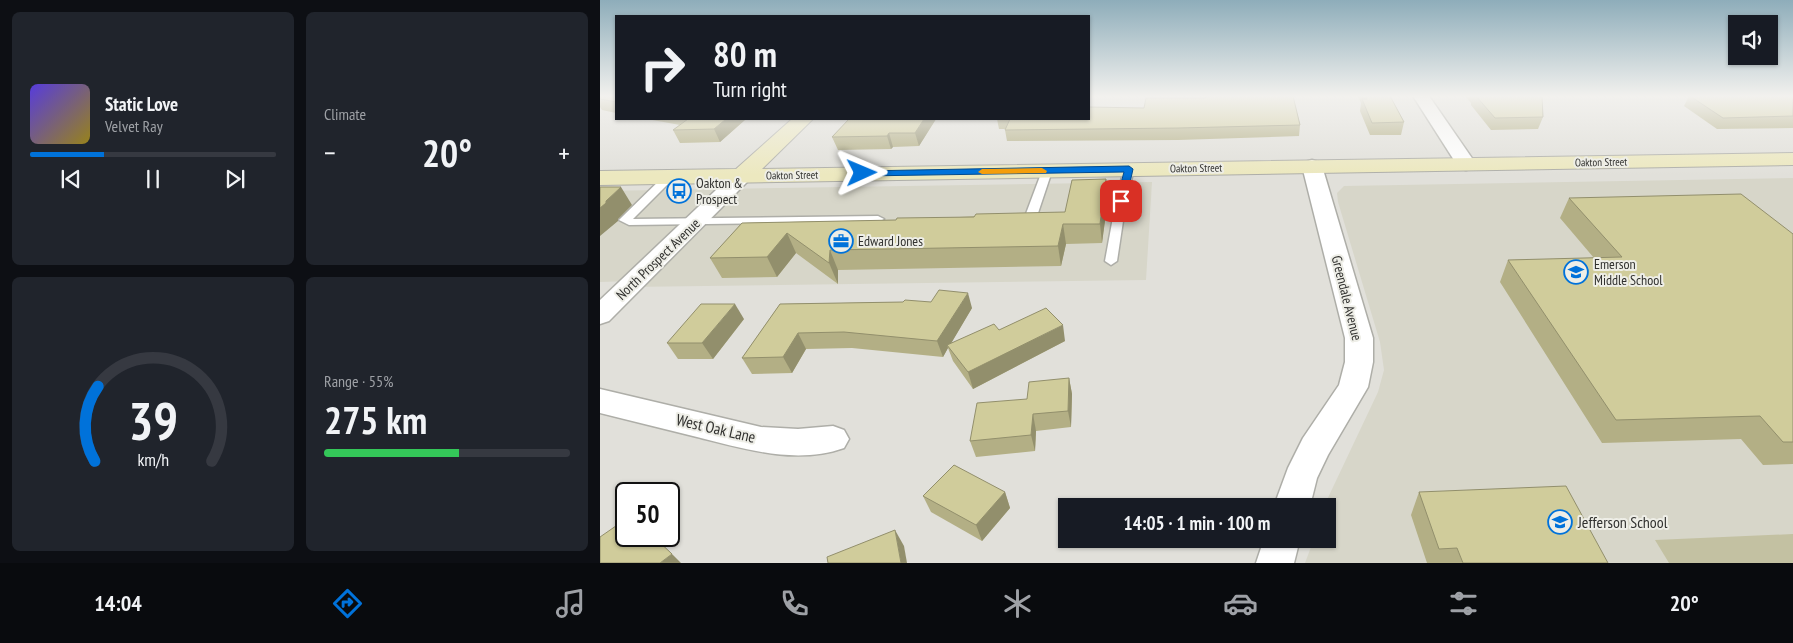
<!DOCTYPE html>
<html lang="en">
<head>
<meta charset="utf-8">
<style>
	body { margin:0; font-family:"PT Sans Narrow",sans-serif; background:#20242c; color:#f1f3f6; height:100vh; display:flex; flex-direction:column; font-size:19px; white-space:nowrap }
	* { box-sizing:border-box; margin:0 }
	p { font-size:16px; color:#9ea1a6 }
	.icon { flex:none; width:28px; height:28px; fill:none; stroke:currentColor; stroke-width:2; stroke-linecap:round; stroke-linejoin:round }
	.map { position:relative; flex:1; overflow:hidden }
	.details { display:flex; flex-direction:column; gap:12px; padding:12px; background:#0d0f14; width:600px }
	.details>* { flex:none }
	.guide { position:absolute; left:15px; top:15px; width:475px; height:105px; border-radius:0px; box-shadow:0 1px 4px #0004; background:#171b24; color:#f1f3f6; overflow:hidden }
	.controls { position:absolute; left:1128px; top:15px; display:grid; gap:10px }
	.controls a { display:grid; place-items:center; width:50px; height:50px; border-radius:0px; background:#171b24; box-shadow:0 1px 4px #0004; font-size:25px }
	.speed { position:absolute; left:15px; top:482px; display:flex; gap:10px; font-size:25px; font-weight:700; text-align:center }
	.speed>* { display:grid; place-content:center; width:65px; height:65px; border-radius:50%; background:#171b24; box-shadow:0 1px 4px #0004; line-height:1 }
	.speed .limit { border:2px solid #111; border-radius:8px; background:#fff; color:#111 }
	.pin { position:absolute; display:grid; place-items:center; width:42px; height:42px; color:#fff; margin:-21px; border-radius:10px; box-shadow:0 2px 8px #0006 }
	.me { position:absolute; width:55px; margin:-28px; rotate:89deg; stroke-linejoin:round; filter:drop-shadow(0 0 4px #0008) }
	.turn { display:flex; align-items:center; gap:18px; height:105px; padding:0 15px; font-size:22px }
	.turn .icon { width:65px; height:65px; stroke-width:2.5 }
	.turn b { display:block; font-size:35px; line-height:42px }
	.big { font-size:38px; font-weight:700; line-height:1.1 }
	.details .tile { flex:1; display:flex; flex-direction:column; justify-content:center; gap:8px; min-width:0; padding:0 18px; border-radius:8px; background:#20242c }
	.details .dial { align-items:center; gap:0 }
	.dial svg { height:130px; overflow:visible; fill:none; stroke:#363941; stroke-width:7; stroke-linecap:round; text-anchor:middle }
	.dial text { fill:#f1f3f6; stroke:none }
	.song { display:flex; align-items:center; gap:15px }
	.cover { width:60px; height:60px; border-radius:8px; background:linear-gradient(135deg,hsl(250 70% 55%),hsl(50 70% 35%)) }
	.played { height:5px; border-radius:2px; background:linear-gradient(90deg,#0072da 30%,#363941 30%) }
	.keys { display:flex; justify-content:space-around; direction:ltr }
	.heat { display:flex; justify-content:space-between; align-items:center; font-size:28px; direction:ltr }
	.charge { height:8px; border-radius:4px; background:linear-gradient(90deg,#34c759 55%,#363941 0) }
	.details .tiles { flex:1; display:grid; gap:12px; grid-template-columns:repeat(2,1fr) }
	.trip { position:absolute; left:458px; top:498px; width:278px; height:50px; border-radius:0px; background:#171b24; box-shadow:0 1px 4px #0004; font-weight:700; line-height:50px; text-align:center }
	.menu { display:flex; height:80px; justify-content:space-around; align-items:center; background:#090b0e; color:#9ea1a6 }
	.menu .icon { width:35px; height:35px }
	.menu .selected { color:#0072da }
	.menu b { font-size:22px; color:#f1f3f6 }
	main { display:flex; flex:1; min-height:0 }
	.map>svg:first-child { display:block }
</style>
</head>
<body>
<main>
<section class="details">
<div class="tiles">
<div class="tile">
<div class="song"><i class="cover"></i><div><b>Static Love</b><p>Velvet Ray</p></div></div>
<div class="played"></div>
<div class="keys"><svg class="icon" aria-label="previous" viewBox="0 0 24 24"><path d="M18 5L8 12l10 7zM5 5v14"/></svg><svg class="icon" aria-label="pause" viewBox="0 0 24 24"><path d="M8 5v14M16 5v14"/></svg><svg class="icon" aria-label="next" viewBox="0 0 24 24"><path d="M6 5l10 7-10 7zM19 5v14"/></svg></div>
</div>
<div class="tile"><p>Climate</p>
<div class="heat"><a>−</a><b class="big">20°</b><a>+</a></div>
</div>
<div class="tile dial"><svg viewBox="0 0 100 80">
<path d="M14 69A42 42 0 1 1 86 69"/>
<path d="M14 69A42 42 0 0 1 16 23" stroke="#0072da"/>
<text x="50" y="56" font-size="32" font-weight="700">39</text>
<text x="50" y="72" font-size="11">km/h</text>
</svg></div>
<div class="tile"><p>Range · 55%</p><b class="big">275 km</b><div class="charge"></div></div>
</div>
</section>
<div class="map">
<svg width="1193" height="563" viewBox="0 0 1193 563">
	<rect width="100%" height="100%" fill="#e1e0da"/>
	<!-- built -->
	<g fill="#d7d6c9">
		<polygon points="1193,178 1193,563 705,563 714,539 726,539 725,504 778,392 784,370 780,342 738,202 737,193 744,186"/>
		<polygon points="552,182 546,280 27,287 32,281 0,282 0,191"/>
	</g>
	<!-- green -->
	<polygon fill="#c3c1a2" points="1193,534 1193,563 1069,563 1055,540"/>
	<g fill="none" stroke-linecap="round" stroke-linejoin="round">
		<!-- lane casing -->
		<g stroke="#aeaea8" stroke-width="3">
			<g id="lane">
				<polygon points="529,166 534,169 526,201 517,261 511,265 505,261 516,201 524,169"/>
				<polygon points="447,168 452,171 436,219 430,222 426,221 424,219 442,171"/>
				<polygon points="70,173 74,174 74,178 33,219 278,216 284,219 278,222 29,225 19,220 21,218 66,174"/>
			</g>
		</g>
		<!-- street casing -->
		<g stroke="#aeaea8" stroke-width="3">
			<g id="street">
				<polygon points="813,96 829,96 876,164 873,168 866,170 859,168"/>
				<polygon points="712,160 719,162 722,166 773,338 773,362 768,387 728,455 717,478 710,506 674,506 688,468 703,438 739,385 745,362 745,338 702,166 705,162"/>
				<polygon points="143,169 150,171 153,175 150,179 9,321 0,324 0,300 136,171"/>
				<path d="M0,389l161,38 37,2 35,-3 11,4 5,9 -5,9c-48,17 -99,1 -147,-11 -32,-8 -65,-16 -97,-24z"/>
				<polygon points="664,539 700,539 694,563 656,563"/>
			</g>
		</g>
		<!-- secondary casing -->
		<g stroke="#aeaea8" stroke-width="2">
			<polygon id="secondary" points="192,119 213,119 162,169 1193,153 1193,165 0,185 0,171 136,169"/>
		</g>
		<!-- lane -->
		<use href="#lane" fill="#fff" fill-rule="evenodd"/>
		<!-- street -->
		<use href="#street" fill="#fff" fill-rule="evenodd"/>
		<!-- secondary -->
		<use href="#secondary" fill="#ece8bf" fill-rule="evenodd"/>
	</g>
	<!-- wall -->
	<g fill="#b3af85">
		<polygon points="0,96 16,96 16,113 2,110 0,107"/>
		<polygon points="605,96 693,96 700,125 699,136 578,140 407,141 405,130 405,129 399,129 397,119 489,119 544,108 605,98"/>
		<polygon points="758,96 790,96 804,122 801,135 770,135 760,111 761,103"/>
		<polygon points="865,96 942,96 943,117 938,129 891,130 871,105 871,103"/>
		<polygon points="1089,96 1193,96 1193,128 1117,129 1084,106"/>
		<polygon points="47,119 146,119 120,142 80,143 73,130 80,125"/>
		<polygon points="336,119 319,146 293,147 291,149 238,150 232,137"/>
		<polygon points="506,179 508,198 502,243 466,244 461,266 238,270 238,284 196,253 177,277 122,278 110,258 142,223 296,220 465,212"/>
		<polygon points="969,198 1193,234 1193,464 1163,465 1141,439 1002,443 900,282 908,260 994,258 960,218"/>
		<polygon points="303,302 372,308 351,343 399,330 465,341 373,389 353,361 348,348 343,357 252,348 206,349 192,373 152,374 142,358 180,304"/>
		<polygon points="144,319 113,359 78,359 67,343"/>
		<polygon points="469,378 472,394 471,427 436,431 435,451 376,457 370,441 427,399"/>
		<polygon points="405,492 410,508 382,541 331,512 323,496"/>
		<polygon points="819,492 1008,563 827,563 811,515"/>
	</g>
	<!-- shaded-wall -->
	<g fill="#928f6c">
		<polygon points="126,119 146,119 120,142 114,129"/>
		<polygon points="324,119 336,119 319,146 315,133"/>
		<polygon points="289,133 293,147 291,149 287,136"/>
		<polygon points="506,179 508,198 502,243 500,224"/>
		<polygon points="21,187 32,205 18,219 18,221 0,236 0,208 6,201"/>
		<polygon points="463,224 466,244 461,266 458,246"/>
		<polygon points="187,233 196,253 177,277 167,257"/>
		<polygon points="230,250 238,270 238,284 229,263"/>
		<polygon points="368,293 372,308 349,347 347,345 348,348 343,357 337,341"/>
		<polygon points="135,304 144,319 113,359 102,343"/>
		<polygon points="463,325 465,341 373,389 368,372"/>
		<polygon points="198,333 206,349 192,373 183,357"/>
		<polygon points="469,378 472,394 471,427 468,411"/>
		<polygon points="433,414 436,431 435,451 431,435"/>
		<polygon points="405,492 410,508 382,541 376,525"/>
		<polygon points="295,530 304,546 307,563 301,563"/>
		<polygon points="72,554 81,563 60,563"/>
	</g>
	<!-- building -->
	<g fill="#d0cc9b" stroke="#928f6c">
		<polygon points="0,96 16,96 16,102 0,99"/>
		<polygon points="606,96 693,96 700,125 578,128 405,130 410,119 489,119 489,107 544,108 546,98 606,98"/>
		<polygon points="765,96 790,96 804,122 772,123 762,99 767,99"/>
		<polygon points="876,96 942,96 943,117 895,118"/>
		<polygon points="1090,96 1193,96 1193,116 1123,118"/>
		<polygon points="88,119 126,119 114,129 73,130"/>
		<polygon points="249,119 324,119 315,133 289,133 287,136 232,137"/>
		<polygon points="506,179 500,224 463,224 458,246 230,250 229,263 187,233 167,257 110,258 142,223 296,220 297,218 374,217 376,214 465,212 472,180"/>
		<polygon points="0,187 21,187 6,201 6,203 0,208"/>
		<polygon points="1141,194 1193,234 1193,442 1183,442 1160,416 1016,420 908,260 1022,257 969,198"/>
		<polygon points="339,290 368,293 337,341 244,332 198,333 183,357 142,358 180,304 303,302 305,300 331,302"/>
		<polygon points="101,304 135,304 102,343 67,343"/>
		<polygon points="446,308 463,325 368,372 347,345 394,324 399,330"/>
		<polygon points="469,378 468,411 433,414 431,435 370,441 377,403 427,399 429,382"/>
		<polygon points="354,465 405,492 376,525 323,496"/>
		<polygon points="966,486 1008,563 863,563 857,548 839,549 819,492"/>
		<polygon points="26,519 26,536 53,536 72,554 60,563 0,563 0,537"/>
		<polygon points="295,530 301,563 228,563 227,557"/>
	</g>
	<!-- sky -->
	<linearGradient id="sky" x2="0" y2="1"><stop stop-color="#8eadba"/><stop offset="0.55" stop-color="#f2f1ee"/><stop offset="1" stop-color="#f2f1ee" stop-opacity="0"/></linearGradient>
	<rect width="1193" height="175" fill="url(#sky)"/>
	<!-- route -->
	<polygon fill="#0072da" stroke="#004a8e" points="529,166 533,169 526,201 521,204 516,201 524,172 262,176 258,173 262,171"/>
	<!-- slow -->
	<polygon fill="#f59e0b" points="442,168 447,171 446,173 382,174 378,172 382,169"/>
	<!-- icons -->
	<defs>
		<g id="bus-ring" transform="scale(1.25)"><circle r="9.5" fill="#eeeee7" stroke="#0072da" stroke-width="1.5"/><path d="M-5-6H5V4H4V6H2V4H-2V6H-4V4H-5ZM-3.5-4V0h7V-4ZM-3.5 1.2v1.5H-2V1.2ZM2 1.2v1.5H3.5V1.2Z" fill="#0072da"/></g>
		<g id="office-ring" transform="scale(1.25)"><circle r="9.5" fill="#eeeee7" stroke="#0072da" stroke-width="1.5"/><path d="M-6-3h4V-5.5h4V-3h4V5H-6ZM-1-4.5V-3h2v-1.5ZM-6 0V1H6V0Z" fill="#0072da"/></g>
		<g id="school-ring" transform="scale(1.25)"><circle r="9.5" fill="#eeeee7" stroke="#0072da" stroke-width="1.5"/><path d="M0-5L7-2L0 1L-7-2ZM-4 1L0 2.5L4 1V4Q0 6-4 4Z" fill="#0072da"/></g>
	</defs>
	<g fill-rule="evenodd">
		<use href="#bus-ring" x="79" y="191"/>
		<use href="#office-ring" x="241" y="241"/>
		<use href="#school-ring" x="976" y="272"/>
		<use href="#school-ring" x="960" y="522"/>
	</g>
	<g text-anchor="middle" stroke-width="4" stroke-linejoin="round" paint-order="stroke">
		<!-- far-street labels -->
		<g font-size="11" fill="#31312f" stroke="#eeeee7">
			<text transform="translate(1001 162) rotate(-1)" y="4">Oakton Street</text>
			<text transform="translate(596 168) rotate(-1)" y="4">Oakton Street</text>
			<text transform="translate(192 175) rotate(-1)" y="4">Oakton Street</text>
		</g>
		<!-- poi labels -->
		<g font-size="14" fill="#31312f" stroke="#eeeee7" text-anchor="start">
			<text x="96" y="188">Oakton &amp;<tspan x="96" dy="16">Prospect</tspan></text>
			<text x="258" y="246">Edward Jones</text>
			<text x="994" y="269">Emerson<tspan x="994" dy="16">Middle School</tspan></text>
		</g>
		<!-- street labels -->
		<g font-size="14" fill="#31312f" stroke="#eeeee7">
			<text transform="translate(58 259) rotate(-44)" y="5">North Prospect Avenue</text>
			<text transform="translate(747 298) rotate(76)" y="5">Greendale Avenue</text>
		</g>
		<!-- near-street labels -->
		<g font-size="16" fill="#31312f" stroke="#eeeee7">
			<text transform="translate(116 428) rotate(13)" y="6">West Oak Lane</text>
		</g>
		<!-- near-poi labels -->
		<g font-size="16" fill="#31312f" stroke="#eeeee7" text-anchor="start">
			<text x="978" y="528">Jefferson School</text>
		</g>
	</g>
</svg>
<div class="controls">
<a><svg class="icon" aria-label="sound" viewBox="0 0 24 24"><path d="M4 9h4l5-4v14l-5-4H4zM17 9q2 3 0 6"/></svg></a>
</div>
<div class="speed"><div class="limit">50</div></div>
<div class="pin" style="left:521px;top:201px;background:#d93025"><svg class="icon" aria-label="arrive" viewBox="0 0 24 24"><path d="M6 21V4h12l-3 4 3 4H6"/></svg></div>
<svg class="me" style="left:262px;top:173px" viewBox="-20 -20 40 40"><path d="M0-17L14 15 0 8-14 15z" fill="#0072da" stroke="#fff" stroke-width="4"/></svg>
<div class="trip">14:05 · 1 min · 100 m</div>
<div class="guide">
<div class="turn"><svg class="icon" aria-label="right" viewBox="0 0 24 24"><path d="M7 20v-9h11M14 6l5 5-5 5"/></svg><div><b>80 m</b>Turn right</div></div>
</div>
</div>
</main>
<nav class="menu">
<b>14:04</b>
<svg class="icon selected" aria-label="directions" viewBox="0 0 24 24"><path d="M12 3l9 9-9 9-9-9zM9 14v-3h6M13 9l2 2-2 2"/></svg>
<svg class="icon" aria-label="music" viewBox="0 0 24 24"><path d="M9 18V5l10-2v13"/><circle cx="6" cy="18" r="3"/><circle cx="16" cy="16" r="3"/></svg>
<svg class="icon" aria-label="phone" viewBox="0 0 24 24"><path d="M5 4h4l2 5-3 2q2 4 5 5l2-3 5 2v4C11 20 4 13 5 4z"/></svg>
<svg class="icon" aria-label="climate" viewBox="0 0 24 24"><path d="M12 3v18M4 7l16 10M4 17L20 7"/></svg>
<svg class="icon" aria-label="car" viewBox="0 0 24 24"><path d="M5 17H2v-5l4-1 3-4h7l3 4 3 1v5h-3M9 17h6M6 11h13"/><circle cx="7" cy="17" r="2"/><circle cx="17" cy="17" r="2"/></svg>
<svg class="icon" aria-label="filters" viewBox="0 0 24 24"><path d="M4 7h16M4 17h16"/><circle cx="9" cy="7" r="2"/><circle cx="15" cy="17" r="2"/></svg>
<b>20°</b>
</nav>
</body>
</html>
